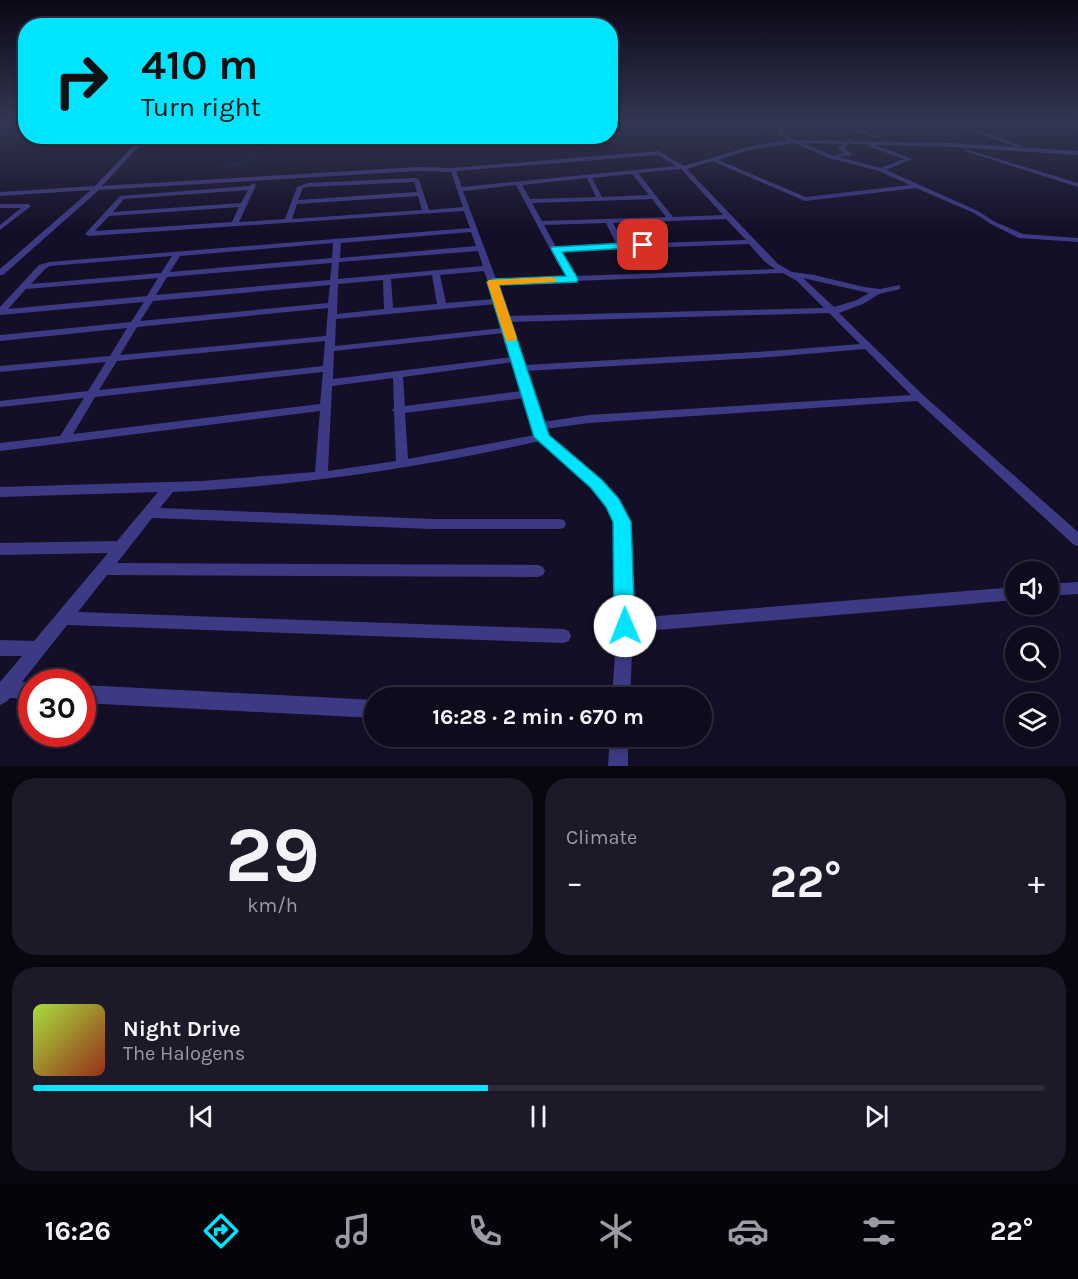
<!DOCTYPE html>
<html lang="en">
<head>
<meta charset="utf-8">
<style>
	body { margin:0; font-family:Karla,sans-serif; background:#1c1929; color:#f1f3f6; height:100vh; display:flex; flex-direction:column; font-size:22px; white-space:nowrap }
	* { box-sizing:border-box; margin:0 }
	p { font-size:20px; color:#9b9ba3 }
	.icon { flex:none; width:33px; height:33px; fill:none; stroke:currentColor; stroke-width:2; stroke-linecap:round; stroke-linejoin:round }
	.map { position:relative; height:766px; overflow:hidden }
	.details { display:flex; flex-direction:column; gap:12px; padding:12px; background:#08060f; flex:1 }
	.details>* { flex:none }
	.hud { position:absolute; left:18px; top:18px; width:600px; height:126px; border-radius:24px; box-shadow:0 3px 9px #0003,0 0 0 2px #2e2b3b; background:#00e5ff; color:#111; overflow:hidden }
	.buttons { position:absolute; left:1005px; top:561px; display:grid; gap:12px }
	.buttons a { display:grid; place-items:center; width:54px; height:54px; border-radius:50%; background:#0e0b1c; box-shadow:0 3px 9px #0003,0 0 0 2px #2e2b3b; font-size:30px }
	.speed { position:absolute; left:18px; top:669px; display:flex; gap:12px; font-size:30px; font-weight:700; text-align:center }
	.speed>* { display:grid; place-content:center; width:78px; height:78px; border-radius:50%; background:#0e0b1c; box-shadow:0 3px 9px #0003,0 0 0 2px #2e2b3b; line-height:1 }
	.speed .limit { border:9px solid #d22; background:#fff; color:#111 }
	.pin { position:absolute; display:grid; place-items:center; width:51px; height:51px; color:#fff; margin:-26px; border-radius:12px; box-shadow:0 3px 9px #0006 }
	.me { position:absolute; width:66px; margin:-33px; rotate:359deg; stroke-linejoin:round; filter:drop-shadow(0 0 4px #0008) }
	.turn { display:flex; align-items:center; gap:21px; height:126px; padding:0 24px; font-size:27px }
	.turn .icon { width:78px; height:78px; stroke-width:2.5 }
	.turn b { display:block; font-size:42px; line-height:51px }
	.big { font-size:45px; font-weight:700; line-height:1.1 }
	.details .tile { flex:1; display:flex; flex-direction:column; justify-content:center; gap:9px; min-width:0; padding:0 21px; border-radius:24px; background:#1c1929 }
	.details .dial { align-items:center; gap:0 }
	.dial b { font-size:78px; line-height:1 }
	.song { display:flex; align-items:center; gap:18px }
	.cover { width:72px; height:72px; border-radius:9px; background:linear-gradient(135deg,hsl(80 70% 55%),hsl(10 70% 35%)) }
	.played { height:6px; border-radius:3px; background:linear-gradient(90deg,#00e5ff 45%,#2e2b3b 45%) }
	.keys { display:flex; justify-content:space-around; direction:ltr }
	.heat { display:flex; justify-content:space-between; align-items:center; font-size:33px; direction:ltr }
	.details .tiles { flex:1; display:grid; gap:12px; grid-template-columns:1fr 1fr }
	.tile:last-child { grid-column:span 2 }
	.trip { position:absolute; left:364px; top:687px; width:348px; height:60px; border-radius:30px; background:#0e0b1c; box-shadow:0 3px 9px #0003,0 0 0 2px #2e2b3b; font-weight:700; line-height:60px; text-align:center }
	.dock { display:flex; height:96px; justify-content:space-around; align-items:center; background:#06040b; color:#9b9ba3 }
	.dock .icon { width:42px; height:42px }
	.dock .selected { color:#00e5ff }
	.dock b { font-size:27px; color:#f1f3f6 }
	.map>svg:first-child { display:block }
</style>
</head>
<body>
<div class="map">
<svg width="1078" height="766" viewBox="0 0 1078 766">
	<rect width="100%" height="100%" fill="#130f26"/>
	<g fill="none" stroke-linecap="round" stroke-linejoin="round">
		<!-- stream -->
		<polyline stroke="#0c2248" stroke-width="1.5" points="219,168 243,163 257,151 255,136"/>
		<!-- minor -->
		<g fill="#3d3a85" fill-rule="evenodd">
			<path d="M790,123h6l-12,4 -1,6 12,7 52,1 3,-2 2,2 101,2 125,8v4l-125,-8 -79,-2 38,14 -26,11 92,41 17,11 28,12 55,4v4l-59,-4 -28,-14 -17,-11 -58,-25 -111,13 -93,-40 -25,8 91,95 14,8 22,3 50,12 16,2 20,-4v4l-21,5 -16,10 -24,9 85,83 154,136v14l-5,-2 -156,-143 -328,22 -44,6 2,6 54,46 17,19 11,22 4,96 383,-31v13l-383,32 -3,66h-18l5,-72 -2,-104 -7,-16 -17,-19 -51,-46c-122,27 -242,45 -367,51l-13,16 272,11h127l5,1 2,4 -2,4 -5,1h-127l-280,-11 -35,45 421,2 5,2 2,4 -2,4 -5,2 -431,-2 -29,37 485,17 6,2 2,5 -2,5 -6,2 -496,-18 -45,57h10v17l-22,-1 -4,4 -6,3v-23l22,-26h-22v-16l34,1 74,-88 -108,2v-12l117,-2 41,-49 -158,5v-10l202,-6 113,-9 5,-61 -320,40v-8l60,-7 24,-38 -84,9v-6l88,-10 18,-29 -106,10v-6l110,-10 17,-28 -127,13v-6l131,-13 13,-20 -144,13v-8l39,-42 10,-3 421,-34 -6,-17 -375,25 -4,-2 35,-38 129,-10 4,-3 3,2 -17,37 46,-3 12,-32 11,-4 108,-5 3,2 10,30 34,-3 -12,-35 -33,-1 -319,19 -96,85h-3v-6l91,-79 -91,6v-4l95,-6 42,-44 8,-6h6l-10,8 -39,42 316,-19 35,1 206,-17 25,15 68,-20 37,-6 -11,-7 2,-8zM794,143l35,15 50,13 31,14 -104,12 -88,-37 35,-11zM801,143l42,1 -5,4 6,5 -10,3zM849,144h19v2l36,13 -23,9 -42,-11 12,-2v-2l-7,-5zM658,155l18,11 -214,21 -6,-16zM680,169h1l42,46 -50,2 -35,-44zM632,174l17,21 -47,2 -10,-19zM587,178l9,19 -66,2 -8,-14zM414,182l3,10 -119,8 5,-12 5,-1zM516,185l41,77 10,15 -71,2 -33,-88zM248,190l-7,13 -128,9 11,-13zM418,196l4,14 -130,9 5,-15zM652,199l14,18 -124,4 -10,-18zM239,207l-7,15 -137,9 14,-15zM726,219l20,21 -122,4 -11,-21zM606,223l11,22 -61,2 -12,-22zM471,232l5,14 -136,12 1,-15zM333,243l-1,15 -162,14 10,-16zM749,244l16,18 10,7 -200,7 -16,-25zM478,251l5,15 -145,13 1,-17zM172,256l-11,17 -130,11 14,-15 5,-3zM332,263l-2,17 -174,15 11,-18zM484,271l10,28 -48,4 -6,-28zM783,273l14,8 27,27 -316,8 -11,-32zM432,275l5,29 -44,4 -2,-29zM158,278l-11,18 -139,13 18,-20zM803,278l66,15 -12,7 -23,7zM383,280l1,29 -47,5 1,-30zM330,285l-2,18 -188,18 13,-20zM496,304l7,24 -168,18 1,-27zM328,308l-2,28 -206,19 17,-28zM829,313l31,31 -89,7 -247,14 -14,-43zM504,333l8,24 -179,22 1,-28zM325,341l-2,25 -224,24 18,-29zM865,349l46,46 -322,20 -46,7 -17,-51 245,-14zM513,362l9,29 -117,15 -2,-29zM323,372l-3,32 -247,30 22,-37zM393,378l1,30 -2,2 2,2 2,49 -68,10 4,-85zM524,398l11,37 -127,24 -3,-46z"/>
			<polygon points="834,123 839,123 883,138 879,139"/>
			<polygon points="951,123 956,123 1022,146 1017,147"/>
			<polygon points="965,149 1078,183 1078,187 965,151"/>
			<polygon points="0,204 28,204 31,206 0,230 0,225 21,208 0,208"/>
			<polygon points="1078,582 1078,594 1048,596 1048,584"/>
			<polygon points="82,685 375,700 375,718 82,703"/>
			<polygon points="610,736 628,736 628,766 608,766"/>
		</g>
	</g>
	<!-- sky -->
	<linearGradient id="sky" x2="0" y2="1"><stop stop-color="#0a0815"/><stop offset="0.53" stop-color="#333752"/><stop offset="1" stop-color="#333752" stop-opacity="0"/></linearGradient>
	<rect width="1078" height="230" fill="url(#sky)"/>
	<!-- route -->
	<polygon fill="#00e5ff" stroke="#0095a6" stroke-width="1.5" points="643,242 646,243 646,247 562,252 578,279 577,282 499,285 549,435 602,480 619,499 631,522 635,626 632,632 625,635 617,632 614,626 613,522 606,507 591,488 534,437 487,282 493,279 566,276 551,249 552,247"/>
	<!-- slow -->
	<polygon fill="#f59e0b" points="551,277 555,278 555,282 499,285 517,338 515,341 506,341 487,282 489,280"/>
</svg>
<div class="buttons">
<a><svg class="icon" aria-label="sound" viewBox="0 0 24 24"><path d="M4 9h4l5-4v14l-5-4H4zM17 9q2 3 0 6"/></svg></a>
<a><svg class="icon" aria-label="search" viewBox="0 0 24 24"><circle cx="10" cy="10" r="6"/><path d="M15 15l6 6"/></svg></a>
<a><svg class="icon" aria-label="layers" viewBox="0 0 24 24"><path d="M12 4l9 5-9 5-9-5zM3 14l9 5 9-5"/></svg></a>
</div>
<div class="speed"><div class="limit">30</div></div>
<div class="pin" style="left:643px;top:245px;background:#d93025"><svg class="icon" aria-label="arrive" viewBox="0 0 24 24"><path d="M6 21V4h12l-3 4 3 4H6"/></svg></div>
<svg class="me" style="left:625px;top:626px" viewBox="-20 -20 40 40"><circle r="19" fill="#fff"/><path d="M0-13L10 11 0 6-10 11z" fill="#00e5ff"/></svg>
<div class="trip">16:28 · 2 min · 670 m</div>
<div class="hud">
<div class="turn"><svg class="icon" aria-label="right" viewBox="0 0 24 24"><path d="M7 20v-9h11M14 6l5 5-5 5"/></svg><div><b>410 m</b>Turn right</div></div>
</div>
</div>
<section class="details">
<div class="tiles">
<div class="tile dial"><b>29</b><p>km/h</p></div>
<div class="tile"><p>Climate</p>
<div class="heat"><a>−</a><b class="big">22°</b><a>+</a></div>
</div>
<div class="tile">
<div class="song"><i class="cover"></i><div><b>Night Drive</b><p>The Halogens</p></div></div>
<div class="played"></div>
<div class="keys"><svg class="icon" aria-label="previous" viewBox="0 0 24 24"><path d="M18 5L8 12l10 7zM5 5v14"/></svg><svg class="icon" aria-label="pause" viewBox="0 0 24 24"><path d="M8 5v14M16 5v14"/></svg><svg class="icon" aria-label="next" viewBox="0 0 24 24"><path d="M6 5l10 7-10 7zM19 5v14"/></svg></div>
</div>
</div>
</section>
<nav class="dock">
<b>16:26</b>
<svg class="icon selected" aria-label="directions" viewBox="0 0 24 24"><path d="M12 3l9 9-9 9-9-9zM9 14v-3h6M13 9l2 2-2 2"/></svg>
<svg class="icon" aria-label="music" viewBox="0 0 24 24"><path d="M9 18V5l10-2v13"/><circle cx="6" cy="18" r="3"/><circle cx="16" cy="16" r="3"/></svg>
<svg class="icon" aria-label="phone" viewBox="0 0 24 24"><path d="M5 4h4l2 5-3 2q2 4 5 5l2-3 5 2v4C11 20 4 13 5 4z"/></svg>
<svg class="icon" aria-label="climate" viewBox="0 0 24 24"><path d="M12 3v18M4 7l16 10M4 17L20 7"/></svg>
<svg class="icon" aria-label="car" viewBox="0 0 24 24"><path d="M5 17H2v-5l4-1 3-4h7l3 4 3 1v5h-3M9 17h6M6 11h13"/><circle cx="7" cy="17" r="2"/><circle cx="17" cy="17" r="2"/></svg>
<svg class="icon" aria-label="filters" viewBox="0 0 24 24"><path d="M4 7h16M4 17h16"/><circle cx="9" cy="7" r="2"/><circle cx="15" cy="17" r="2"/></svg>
<b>22°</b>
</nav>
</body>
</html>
